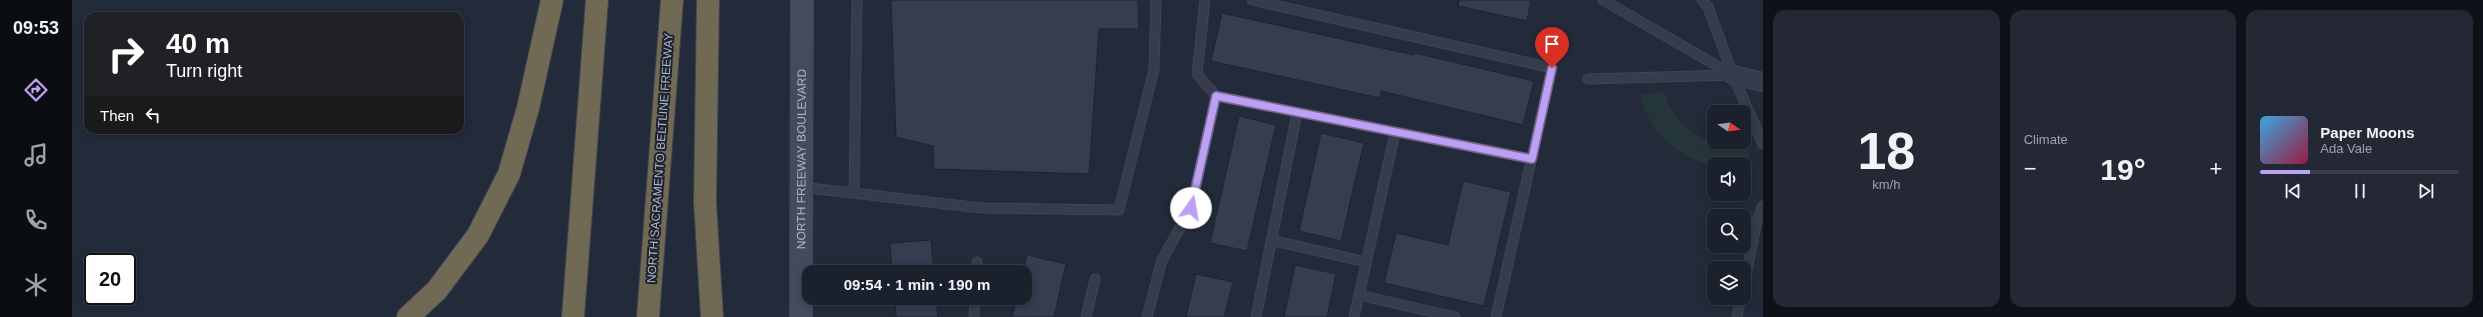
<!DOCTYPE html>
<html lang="en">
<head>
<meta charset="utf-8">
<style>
	body { margin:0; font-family:Arial,sans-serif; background:#232834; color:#f1f3f6; height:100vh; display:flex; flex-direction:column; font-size:15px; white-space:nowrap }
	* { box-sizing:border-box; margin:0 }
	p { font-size:13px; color:#9fa3a9 }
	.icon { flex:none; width:22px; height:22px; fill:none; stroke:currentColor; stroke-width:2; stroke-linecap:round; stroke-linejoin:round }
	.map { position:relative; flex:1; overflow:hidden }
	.details { display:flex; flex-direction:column; gap:10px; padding:10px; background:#0e1218; width:720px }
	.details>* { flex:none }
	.guide { position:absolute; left:12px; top:12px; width:380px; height:122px; border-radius:12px; box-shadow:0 2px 10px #0003,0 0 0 1px #383e48; background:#202124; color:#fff; overflow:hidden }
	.needle { width:26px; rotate:103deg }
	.tools { position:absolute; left:1635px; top:105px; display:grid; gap:8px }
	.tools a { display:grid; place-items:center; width:44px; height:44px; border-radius:8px; background:#1a202c; box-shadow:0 2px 10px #0003,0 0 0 1px #383e48; font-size:20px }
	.speed { position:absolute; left:12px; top:253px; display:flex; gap:8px; font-size:20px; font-weight:700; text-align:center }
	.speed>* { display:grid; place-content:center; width:52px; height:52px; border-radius:50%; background:#1a202c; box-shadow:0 2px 10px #0003,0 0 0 1px #383e48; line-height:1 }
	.speed .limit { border:2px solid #111; border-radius:6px; background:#fff; color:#111 }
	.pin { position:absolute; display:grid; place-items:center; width:34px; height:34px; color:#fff; margin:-41px -17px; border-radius:50% 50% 50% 0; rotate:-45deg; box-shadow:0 0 4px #0007 }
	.pin .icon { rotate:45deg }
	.me { position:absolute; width:44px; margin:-22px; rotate:13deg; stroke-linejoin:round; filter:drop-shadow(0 0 3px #0008) }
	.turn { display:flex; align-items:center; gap:14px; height:84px; padding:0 16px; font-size:18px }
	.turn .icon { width:52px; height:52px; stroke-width:2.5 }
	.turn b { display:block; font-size:28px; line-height:34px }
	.then { display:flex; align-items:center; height:38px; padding:0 16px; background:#0003; gap:8px; font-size:15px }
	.big { font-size:30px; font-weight:600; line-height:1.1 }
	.details .widget { flex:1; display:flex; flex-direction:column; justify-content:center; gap:6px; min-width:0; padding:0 14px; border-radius:12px; background:#232834 }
	.details .dial { align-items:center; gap:0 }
	.dial b { font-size:52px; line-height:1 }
	.song { display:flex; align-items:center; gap:12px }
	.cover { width:48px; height:48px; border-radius:6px; background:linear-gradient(135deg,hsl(200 70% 55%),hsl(340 70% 35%)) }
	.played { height:4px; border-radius:2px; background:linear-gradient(90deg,#bca0f2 25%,#383e48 25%) }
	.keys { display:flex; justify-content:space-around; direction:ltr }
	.heat { display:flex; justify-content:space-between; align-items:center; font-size:22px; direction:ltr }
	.details .tiles { flex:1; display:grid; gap:10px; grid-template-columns:repeat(3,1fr) }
	.trip { position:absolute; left:730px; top:265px; width:230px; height:40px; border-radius:12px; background:#1a202c; box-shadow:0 2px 10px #0003,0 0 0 1px #383e48; font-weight:600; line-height:40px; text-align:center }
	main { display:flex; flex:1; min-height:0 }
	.tabs { display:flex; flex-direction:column; width:72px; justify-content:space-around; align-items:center; background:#0a0d12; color:#9fa3a9 }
	.tabs .icon { width:28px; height:28px }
	.tabs .selected { color:#bca0f2 }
	.tabs b { font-size:18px; color:#f1f3f6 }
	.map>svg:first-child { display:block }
</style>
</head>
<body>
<main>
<nav class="tabs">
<b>09:53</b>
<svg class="icon selected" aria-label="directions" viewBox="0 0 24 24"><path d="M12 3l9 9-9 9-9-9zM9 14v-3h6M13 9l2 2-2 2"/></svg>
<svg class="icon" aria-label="music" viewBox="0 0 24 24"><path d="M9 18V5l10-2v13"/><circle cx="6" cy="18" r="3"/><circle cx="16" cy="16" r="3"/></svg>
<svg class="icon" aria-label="phone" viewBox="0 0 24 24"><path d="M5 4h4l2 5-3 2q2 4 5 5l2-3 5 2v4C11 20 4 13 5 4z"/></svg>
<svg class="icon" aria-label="climate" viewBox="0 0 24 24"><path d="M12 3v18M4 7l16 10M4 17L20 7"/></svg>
</nav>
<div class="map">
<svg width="1691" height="317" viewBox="0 0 1691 317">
	<rect width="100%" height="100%" fill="#232a3a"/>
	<!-- green -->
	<path fill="#25363b" d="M1592,92c11,37 44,57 83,53l4,22 -7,1v-4h-30v2c-40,-11 -62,-31 -74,-71z"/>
	<!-- building -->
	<g fill="#353d50" stroke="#1e2331">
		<polygon points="819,0 1066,0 1067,29 1027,29 1017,174 862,169 861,146 824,137"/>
		<polygon points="1387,0 1459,0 1455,21 1386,6"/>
		<polygon points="1150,13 1342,55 1343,53 1462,81 1451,125 1309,91 1308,98 1139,61"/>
		<polygon points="1167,116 1204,125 1175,251 1138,243"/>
		<polygon points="1249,133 1292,143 1269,241 1227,231"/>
		<polygon points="1391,181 1439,192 1412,306 1312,283 1324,233 1376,245"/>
		<polygon points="859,240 862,272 820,272 818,243"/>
		<polygon points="955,255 994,264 982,317 940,317 945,298 953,298 953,272 951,272"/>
		<polygon points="1223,265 1264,274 1255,317 1212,317"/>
		<polygon points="1124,274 1161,282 1152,317 1114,317"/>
		<polygon points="823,298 864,298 866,317 824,317"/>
	</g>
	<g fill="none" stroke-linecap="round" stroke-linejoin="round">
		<!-- lane casing -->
		<g stroke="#404553" stroke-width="11">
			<g id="lane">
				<polyline points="1180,0 1480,68 1424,317"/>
				<polyline points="1531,0 1661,75"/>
				<polyline points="1630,0 1636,7 1661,75 1691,144"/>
				<polyline points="1516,79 1660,75"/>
				<polyline points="1144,96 1460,159"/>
				<polyline points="729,187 909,208 1047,210 1082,69 1084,0"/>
				<polyline points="782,193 785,0"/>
				<polyline points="1199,240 1294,262"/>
				<polyline points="905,272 905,262"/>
				<polyline points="1672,286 1685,220 1691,206"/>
				<polyline points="1287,295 1323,133"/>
				<polyline points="902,317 903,298"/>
				<polyline points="1014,317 1023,279"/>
				<polyline points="1075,317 1090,260 1119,208 1144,96 1125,74 1133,0"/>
				<polyline points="1184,317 1225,113"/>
				<polyline points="1282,317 1287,295 1383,317"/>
				<polyline points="1665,317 1669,298"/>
			</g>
		</g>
		<!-- street casing -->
		<g stroke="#404553" stroke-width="20">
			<polyline id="street" points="1661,75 1691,82"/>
		</g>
		<!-- secondary casing -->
		<g stroke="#404553" stroke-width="24">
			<g id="secondary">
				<path id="s1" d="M729,317l1,-317"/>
			</g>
		</g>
		<!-- highway casing -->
		<g stroke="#3f4452" stroke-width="24">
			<g id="highway">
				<polyline points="636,0 633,202 640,317"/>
				<polyline points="336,317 365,290 406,235 437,174 456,108 480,0"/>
				<polyline points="501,317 525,0"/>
				<polyline points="576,317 600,0"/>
			</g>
		</g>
		<!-- lane -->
		<use href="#lane" stroke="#363c4b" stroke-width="9"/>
		<!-- street -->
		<use href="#street" stroke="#363c4b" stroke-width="18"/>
		<!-- secondary -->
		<use href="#secondary" stroke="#454b5d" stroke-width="22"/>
		<!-- highway -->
		<use href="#highway" stroke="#706954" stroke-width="22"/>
	</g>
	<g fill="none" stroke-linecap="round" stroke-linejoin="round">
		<!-- route casing -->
		<g stroke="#7a689d" stroke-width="10">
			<polyline id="route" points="1119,208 1144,96 1460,159 1480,68"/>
		</g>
		<!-- route -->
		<use href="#route" stroke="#bca0f2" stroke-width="7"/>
	</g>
	<g text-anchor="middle" stroke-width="4" stroke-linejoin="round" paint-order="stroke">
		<!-- street labels -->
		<g font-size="12" fill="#b2b7c6" stroke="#1c212f">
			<text transform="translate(588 158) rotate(-86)" y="4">NORTH SACRAMENTO BELTLINE FREEWAY</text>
			<text dy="4" stroke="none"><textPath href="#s1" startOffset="158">NORTH FREEWAY BOULEVARD</textPath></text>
		</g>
	</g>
</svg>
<div class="tools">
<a><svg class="needle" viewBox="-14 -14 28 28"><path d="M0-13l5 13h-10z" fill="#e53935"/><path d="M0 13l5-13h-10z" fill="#9fa3a9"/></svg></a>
<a><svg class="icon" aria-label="sound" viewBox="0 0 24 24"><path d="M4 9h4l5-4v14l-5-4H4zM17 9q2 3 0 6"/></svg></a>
<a><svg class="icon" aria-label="search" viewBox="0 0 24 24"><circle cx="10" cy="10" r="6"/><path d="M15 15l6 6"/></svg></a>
<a><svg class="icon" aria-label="layers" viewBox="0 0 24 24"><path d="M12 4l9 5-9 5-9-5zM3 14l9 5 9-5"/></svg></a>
</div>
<div class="speed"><div class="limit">20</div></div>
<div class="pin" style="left:1480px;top:68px;background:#d93025"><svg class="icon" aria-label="arrive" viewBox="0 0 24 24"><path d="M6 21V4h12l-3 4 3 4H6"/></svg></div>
<svg class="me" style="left:1119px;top:208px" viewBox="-20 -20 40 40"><circle r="19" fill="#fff"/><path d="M0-13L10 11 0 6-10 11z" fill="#bca0f2"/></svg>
<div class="trip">09:54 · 1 min · 190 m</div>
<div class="guide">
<div class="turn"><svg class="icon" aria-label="right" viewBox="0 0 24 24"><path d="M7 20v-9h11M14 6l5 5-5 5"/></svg><div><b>40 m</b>Turn right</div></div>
<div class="then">Then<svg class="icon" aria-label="left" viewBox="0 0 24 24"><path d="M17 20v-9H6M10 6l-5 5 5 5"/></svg></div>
</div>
</div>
<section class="details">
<div class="tiles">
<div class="widget dial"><b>18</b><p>km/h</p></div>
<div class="widget"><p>Climate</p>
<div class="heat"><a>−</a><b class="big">19°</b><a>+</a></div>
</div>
<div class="widget">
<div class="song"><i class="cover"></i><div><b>Paper Moons</b><p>Ada Vale</p></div></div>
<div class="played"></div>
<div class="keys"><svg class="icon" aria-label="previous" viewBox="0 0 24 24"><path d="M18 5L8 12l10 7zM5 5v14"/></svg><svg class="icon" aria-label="pause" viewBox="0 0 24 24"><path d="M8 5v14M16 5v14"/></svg><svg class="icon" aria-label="next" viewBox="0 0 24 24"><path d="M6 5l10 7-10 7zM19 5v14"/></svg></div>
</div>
</div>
</section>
</main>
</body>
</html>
